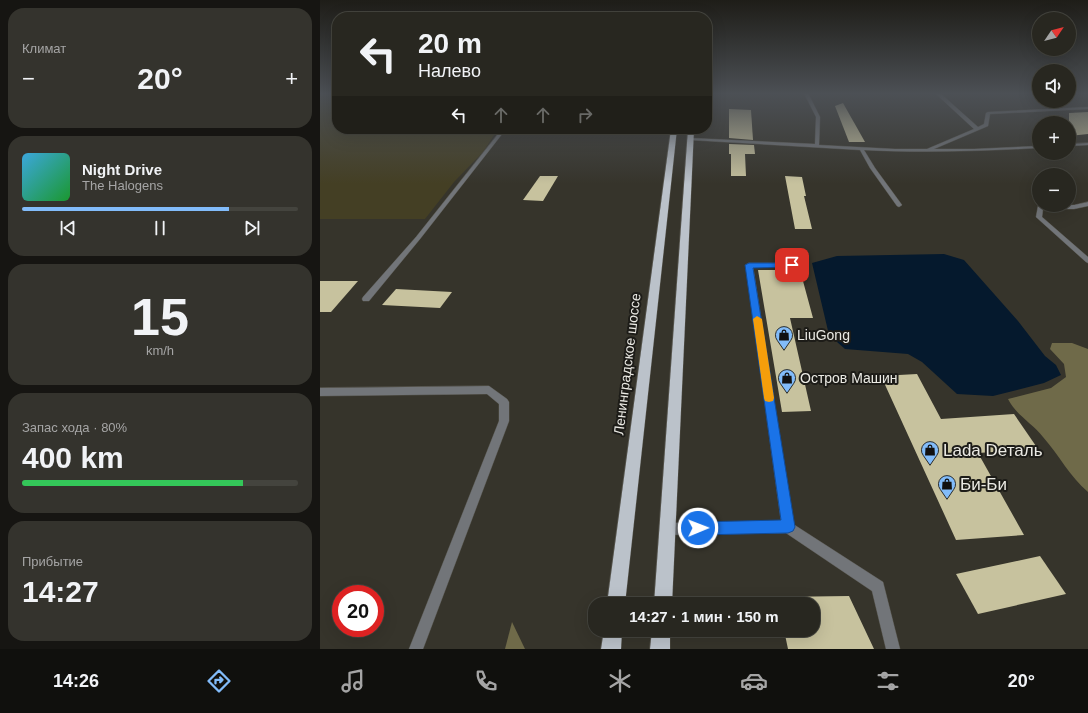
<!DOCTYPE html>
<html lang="ru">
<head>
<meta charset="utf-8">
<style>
	body { margin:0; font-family:Arial,sans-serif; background:#34332d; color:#f1f3f6; height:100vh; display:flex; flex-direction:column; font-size:15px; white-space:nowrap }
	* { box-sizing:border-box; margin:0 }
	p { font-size:13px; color:#a5a5a5 }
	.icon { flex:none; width:22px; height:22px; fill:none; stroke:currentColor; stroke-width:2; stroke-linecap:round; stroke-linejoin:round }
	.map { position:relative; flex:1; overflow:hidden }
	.drawer { display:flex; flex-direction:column; gap:8px; padding:8px; background:#161512; width:320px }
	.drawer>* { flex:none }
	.hud { position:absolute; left:12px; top:12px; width:380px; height:122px; border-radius:16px; box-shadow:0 4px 16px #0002,0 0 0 1px #44443e; background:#282720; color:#f1f3f6; overflow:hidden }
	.needle { width:26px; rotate:55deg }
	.controls { position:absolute; left:712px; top:12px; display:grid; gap:8px }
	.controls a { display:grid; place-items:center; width:44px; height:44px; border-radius:50%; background:#282720; box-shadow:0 4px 16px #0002,0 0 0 1px #44443e; font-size:20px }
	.speed { position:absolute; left:12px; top:585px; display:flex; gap:8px; font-size:20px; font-weight:700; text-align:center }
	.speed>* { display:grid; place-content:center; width:52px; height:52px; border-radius:50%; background:#282720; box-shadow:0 4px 16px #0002,0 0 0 1px #44443e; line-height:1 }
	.speed .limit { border:6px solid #d22; background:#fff; color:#111 }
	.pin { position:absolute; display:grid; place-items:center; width:34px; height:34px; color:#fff; margin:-17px; border-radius:8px; box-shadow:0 2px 6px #0006 }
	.me { position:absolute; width:44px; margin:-22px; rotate:89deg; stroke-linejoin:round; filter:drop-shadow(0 0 3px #0008) }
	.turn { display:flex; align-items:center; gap:14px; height:84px; padding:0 20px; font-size:18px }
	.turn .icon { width:52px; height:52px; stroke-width:2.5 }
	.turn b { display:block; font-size:28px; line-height:34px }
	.lanes { display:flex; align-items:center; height:38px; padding:0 20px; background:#0003; justify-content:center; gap:20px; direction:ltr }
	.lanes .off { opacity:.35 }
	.big { font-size:30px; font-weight:700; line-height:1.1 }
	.drawer .card { flex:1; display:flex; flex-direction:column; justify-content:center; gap:6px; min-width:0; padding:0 14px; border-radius:16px; background:#34332d }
	.drawer .dial { align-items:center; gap:0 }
	.dial b { font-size:52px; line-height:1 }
	.song { display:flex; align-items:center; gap:12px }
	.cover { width:48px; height:48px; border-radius:6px; background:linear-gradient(135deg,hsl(200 70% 55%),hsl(130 70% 35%)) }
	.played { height:4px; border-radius:2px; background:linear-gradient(90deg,#82bcfa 75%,#44443e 75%) }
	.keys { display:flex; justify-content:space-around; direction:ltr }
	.heat { display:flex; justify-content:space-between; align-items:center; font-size:22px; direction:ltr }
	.charge { height:6px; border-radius:3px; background:linear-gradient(90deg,#34c759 80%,#44443e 0) }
	.trip { position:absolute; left:268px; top:597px; width:232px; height:40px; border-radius:16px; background:#282720; box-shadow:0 4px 16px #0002,0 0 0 1px #44443e; font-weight:700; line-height:40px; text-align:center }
	.menu { display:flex; height:64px; justify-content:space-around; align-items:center; background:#10100d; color:#a5a5a5 }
	.menu .icon { width:28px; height:28px }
	.menu .on { color:#82bcfa }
	.menu b { font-size:18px; color:#f1f3f6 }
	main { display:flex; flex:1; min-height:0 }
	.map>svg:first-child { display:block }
</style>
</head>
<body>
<main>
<section class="drawer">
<div class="card"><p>Климат</p>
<div class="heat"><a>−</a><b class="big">20°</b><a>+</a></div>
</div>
<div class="card">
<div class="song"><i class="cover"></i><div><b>Night Drive</b><p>The Halogens</p></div></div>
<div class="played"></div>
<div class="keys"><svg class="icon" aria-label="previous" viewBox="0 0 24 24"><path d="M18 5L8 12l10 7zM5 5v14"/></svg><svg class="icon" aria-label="pause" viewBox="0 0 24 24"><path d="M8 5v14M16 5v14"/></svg><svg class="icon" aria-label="next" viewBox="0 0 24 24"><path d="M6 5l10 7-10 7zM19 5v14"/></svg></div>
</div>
<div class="card dial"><b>15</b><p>km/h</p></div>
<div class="card"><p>Запас хода · 80%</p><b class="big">400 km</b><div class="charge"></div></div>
<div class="card"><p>Прибытие</p><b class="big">14:27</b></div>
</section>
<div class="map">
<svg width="768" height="649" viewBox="0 0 768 649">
	<rect width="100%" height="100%" fill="#36342b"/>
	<!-- green -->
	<polygon fill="#443f24" points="0,93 17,93 17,129 178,129 163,152 134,182 105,219 0,219"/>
	<!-- forest -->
	<g fill="#6f6a49">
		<path d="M732,343h20l16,6v143c-18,-15 -29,-37 -45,-55 -11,-14 -27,-22 -35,-38l43,-11 15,-11 -2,-13 -14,-15z"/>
		<polygon points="192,622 205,649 185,649"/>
	</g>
	<!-- water -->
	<polygon fill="#05192d" points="624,254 644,260 698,321 725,356 736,365 741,375 724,383 673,396 637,394 602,362 588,354 525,349 509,335 492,263 517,256"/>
	<!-- building -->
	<g fill="#c7c29e">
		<polygon points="523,103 545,142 529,142 515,106"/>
		<polygon points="409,109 431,110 433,140 409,138"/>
		<polygon points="768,112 768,134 749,136 749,113"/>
		<polygon points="409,144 434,145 435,154 425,154 426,176 411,176 411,154 409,154"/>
		<polygon points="220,176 238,176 223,201 203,200"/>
		<polygon points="465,176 482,177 486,196 484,196 492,229 475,229"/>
		<polygon points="438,270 480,270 493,318 470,318 491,411 462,412"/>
		<polygon points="0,281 38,281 11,312 0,312"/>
		<polygon points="76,289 132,292 120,308 62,305"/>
		<polygon points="597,374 621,419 694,414 718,449 658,453 704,535 636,540 561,376"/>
		<polygon points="720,556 746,594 658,614 636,574"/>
		<polygon points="529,596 554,649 468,649 464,630 493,630 493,604 458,604 456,597"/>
	</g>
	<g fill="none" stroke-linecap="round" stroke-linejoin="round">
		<!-- service casing -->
		<g stroke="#535149" stroke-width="1">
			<g id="service">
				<path d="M484,93h4l12,24 -1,28 76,4h32l47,-20 -39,-36h5l38,34 6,-3 2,-11 2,-1 100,-5v2l-98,5 -2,12 -54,23h40l65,-3v2c-58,3 -116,5 -175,2l11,18 27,37 -3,2 -2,-1 -27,-38 -10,-18 -170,-10 -2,-1 2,-1 125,6 1,-27z"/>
				<polygon points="182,129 186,129 100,239 49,301 43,301 42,299 43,297 96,237"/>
				<polygon points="768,143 768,145 749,146 749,144"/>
				<polygon points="768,202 768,206 754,209 723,209 722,217 768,257 768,263 766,262 716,217 718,206 754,205"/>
				<polygon points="429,263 473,263 476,265 473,267 433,267 473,524 563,582 580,649 566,649 552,591 466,533 347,535 343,533 341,529 343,525 347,523 461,521 426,265"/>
				<polygon points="169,386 187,399 189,402 189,421 103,649 89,649 179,421 179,404 167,394 0,396 0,388"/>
			</g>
		</g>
		<!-- trunk casing -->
		<g stroke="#535149" stroke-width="1">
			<g id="trunk">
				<polygon points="351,129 357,129 305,604 287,604"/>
				<polygon points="368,129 374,129 352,604 334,604"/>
				<polygon points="284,630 302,630 301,649 281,649"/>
				<polygon points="332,630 350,630 350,649 330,649"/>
			</g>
		</g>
		<!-- service -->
		<use href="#service" fill="#727579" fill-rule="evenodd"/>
		<!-- trunk -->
		<use href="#trunk" fill="#bbc2ca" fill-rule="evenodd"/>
	</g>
	<!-- sky -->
	<linearGradient id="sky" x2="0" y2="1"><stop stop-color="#1e1d18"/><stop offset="0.51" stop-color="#4c5055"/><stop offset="1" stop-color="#4c5055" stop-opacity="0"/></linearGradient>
	<rect width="768" height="184" fill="url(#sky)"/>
	<!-- route -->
	<polygon fill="#1a73e8" stroke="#114b97" points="429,263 472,263 476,265 472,267 433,268 475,527 473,531 468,533 378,535 373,533 371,528 373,524 378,522 461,520 425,265"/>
	<!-- slow -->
	<polygon fill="#f59e0b" points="437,316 442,319 454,398 453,401 449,402 445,401 444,398 433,319"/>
	<!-- icons -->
	<defs>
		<g id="shop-pin" transform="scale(0.9)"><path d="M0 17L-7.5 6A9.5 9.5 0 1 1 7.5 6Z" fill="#82bcfa" stroke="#1d1c18"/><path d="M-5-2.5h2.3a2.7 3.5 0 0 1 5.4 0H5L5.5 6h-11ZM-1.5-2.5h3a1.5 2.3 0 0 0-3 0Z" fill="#111"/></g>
	</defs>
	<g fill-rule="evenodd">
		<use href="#shop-pin" x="464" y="335"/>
		<use href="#shop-pin" x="467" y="378"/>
		<use href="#shop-pin" x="610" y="450"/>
		<use href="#shop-pin" x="627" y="484"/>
	</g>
	<g text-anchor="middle" stroke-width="4" stroke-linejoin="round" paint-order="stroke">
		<!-- poi labels -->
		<g font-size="14" fill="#ebeae4" stroke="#1d1c18" text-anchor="start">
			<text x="477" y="340">LiuGong</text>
			<text x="480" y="383">Остров Машин</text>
		</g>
		<!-- street labels -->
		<g font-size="14" fill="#ebeae4" stroke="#1d1c18">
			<text transform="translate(307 364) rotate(-83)" y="5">Ленинградское шоссе</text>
		</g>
		<!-- near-poi labels -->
		<g font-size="17" fill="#ebeae4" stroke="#1d1c18" text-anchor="start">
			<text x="623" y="456">Lada Dеталь</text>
			<text x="640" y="490">Би-Би</text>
		</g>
	</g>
</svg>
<div class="controls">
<a><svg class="needle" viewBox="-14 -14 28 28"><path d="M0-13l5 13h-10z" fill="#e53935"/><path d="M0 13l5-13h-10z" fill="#a5a5a5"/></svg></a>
<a><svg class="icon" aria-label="sound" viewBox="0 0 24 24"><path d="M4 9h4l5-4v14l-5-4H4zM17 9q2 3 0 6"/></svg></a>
<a>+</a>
<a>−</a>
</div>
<div class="speed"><div class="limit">20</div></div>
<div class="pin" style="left:472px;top:265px;background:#d93025"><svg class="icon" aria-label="arrive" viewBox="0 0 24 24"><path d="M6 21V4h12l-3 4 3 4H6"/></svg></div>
<svg class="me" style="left:378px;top:528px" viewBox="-20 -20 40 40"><circle r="17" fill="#1a73e8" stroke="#fff" stroke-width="3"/><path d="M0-11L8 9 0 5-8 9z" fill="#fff"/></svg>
<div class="trip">14:27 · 1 мин · 150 m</div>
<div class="hud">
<div class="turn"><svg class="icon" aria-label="left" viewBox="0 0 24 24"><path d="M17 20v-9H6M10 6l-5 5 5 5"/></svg><div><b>20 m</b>Налево</div></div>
<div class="lanes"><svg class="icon" aria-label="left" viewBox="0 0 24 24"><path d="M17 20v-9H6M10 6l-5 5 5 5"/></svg><svg class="icon off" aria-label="ahead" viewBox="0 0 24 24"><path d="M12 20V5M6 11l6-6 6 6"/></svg><svg class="icon off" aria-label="ahead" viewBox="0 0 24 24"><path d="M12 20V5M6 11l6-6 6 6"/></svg><svg class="icon off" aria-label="right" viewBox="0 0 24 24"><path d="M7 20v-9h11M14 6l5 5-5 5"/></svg></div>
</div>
</div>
</main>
<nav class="menu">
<b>14:26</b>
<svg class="icon on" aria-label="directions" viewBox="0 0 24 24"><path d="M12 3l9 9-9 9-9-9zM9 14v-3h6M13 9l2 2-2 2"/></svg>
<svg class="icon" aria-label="music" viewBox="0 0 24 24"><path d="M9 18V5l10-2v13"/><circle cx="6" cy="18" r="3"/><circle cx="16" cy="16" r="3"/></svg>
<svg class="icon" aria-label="phone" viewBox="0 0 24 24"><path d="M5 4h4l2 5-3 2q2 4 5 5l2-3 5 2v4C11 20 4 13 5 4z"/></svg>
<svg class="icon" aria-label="climate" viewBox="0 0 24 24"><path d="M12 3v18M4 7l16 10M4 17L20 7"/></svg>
<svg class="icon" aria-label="car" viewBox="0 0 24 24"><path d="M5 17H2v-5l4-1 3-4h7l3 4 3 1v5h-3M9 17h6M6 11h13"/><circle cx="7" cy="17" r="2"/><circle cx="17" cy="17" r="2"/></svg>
<svg class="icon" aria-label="filters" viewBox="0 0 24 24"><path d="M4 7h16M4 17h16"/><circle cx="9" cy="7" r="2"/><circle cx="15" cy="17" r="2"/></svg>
<b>20°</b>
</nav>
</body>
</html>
